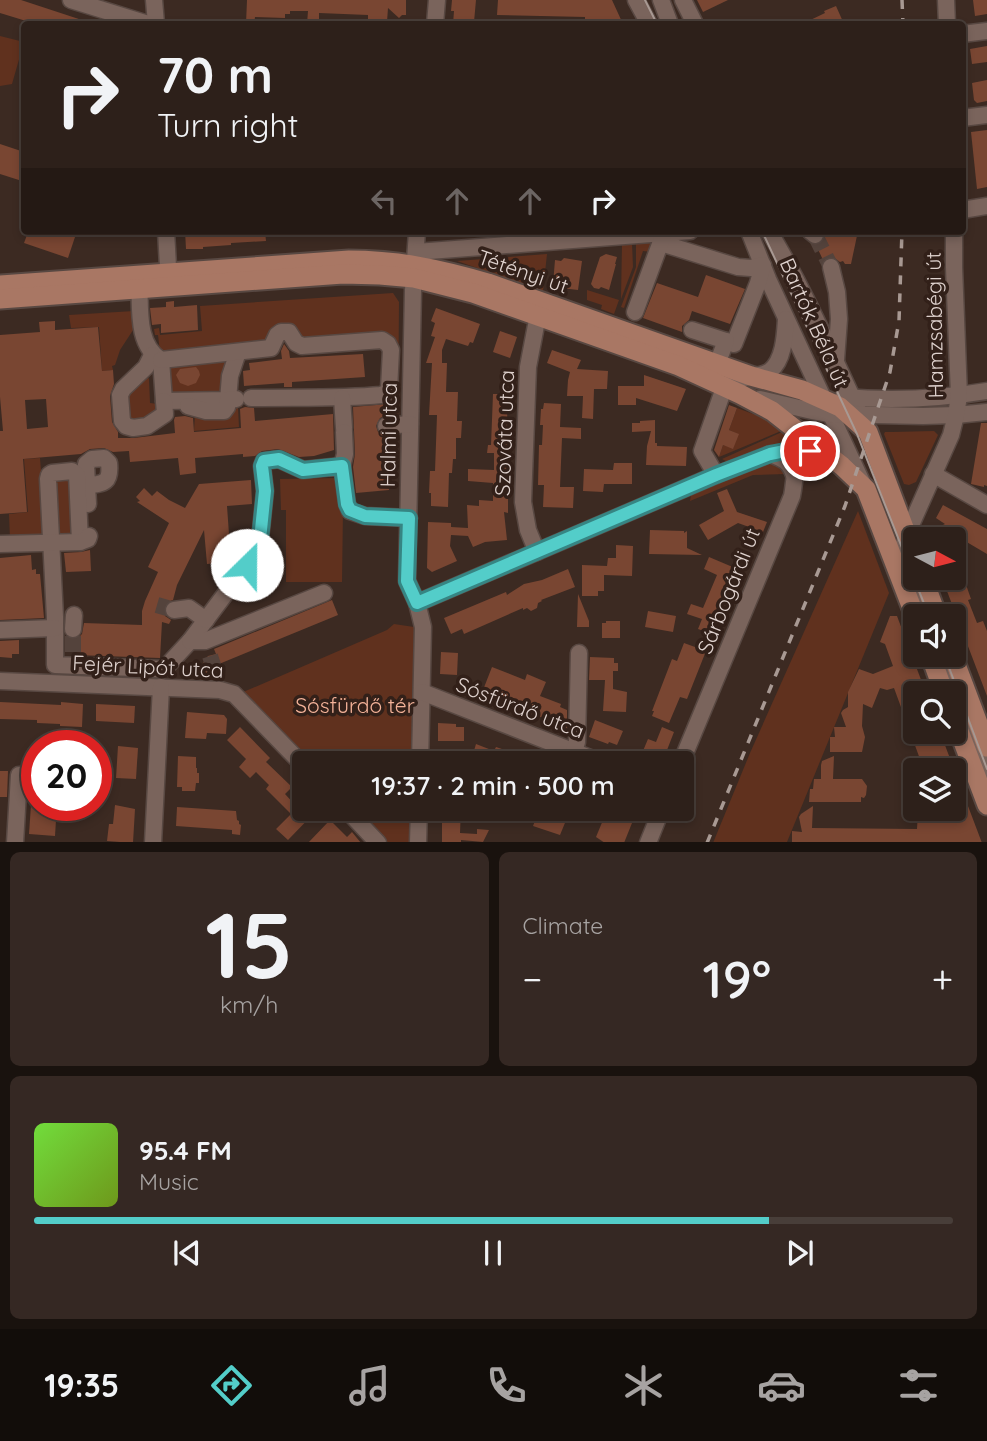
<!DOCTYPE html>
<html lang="en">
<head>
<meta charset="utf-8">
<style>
	body { margin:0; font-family:Quicksand,sans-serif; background:#352823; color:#f1f3f6; height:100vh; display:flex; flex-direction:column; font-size:26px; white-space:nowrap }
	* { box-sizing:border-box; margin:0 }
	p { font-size:23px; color:#a7a3a2 }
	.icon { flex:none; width:38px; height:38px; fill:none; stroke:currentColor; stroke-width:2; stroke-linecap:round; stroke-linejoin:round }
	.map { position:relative; height:842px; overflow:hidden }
	.side { display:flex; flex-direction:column; gap:10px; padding:10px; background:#19120e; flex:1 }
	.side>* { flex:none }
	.top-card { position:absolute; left:21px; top:21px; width:945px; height:214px; border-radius:7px; box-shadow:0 4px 10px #0003,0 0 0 2px #483e39; background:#2d201a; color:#f1f3f6; overflow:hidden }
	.needle { width:46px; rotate:97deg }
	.buttons { position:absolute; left:903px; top:527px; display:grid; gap:14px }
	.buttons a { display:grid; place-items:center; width:63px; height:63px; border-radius:7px; background:#2d201a; box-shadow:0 4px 10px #0003,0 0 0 2px #483e39; font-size:35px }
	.speed { position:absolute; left:21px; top:730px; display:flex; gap:14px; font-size:35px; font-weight:700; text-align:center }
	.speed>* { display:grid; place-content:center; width:91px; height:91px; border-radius:50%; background:#2d201a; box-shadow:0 4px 10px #0003,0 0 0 2px #483e39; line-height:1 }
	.speed .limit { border:10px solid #d22; background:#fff; color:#111 }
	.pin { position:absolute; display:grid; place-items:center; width:60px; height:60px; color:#fff; margin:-30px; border:4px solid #fff; border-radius:50%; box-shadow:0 2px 7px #0007 }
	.me { position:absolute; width:77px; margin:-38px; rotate:23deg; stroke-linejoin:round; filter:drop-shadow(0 0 5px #0008) }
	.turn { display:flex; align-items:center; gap:24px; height:147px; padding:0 21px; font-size:32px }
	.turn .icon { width:91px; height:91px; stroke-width:2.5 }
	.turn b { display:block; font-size:49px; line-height:60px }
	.lanes { display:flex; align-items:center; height:66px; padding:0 21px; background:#0003; justify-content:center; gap:35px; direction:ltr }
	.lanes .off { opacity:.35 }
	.big { font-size:52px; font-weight:600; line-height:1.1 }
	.side .tile { flex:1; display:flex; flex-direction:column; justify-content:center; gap:10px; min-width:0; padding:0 24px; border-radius:10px; background:#352823 }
	.side .dial { align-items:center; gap:0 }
	.dial b { font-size:91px; line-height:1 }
	.song { display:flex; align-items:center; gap:21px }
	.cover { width:84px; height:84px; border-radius:10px; background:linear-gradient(135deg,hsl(100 70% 55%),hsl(80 70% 35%)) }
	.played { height:7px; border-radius:4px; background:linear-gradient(90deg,#53cdc9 80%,#483e39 80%) }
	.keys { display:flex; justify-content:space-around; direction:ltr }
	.heat { display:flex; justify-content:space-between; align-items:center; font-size:38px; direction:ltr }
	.side .tiles { flex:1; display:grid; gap:10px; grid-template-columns:1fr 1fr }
	.tile:last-child { grid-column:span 2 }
	.trip { position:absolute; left:292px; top:751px; width:402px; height:70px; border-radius:7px; background:#2d201a; box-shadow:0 4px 10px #0003,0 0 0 2px #483e39; font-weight:600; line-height:70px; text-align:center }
	.dock { display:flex; height:112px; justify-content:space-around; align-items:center; background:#120d0a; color:#a7a3a2 }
	.dock .icon { width:49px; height:49px }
	.dock .selected { color:#53cdc9 }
	.dock b { font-size:32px; color:#f1f3f6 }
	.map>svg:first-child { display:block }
</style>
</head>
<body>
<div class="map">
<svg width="987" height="843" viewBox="0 0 987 843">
	<rect width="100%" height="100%" fill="#3c2a22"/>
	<!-- green -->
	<g fill="#60311e">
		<polygon points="0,36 24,42 12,84 0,86"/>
		<polygon points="656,240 652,252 643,251 624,308 621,307 636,267 636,242"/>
		<polygon points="632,243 633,267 621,299 622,244"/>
		<polygon points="547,254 543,291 457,261"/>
		<polygon points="587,290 619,300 614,314 601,309 602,305 587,300"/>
		<polygon points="393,293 399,302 398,418 389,417 394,348 298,339 271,341 163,355 160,352 158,335 155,335 154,329 159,328 160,335 202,331 200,306"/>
		<polygon points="134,311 135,327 120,350 115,365 112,366 113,370 102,371 99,327 71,328 69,315"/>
		<polygon points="228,356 224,395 205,396 201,392 190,392 186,396 176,395 169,391 167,366"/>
		<polygon points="147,376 149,379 150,403 158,404 156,415 129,423 124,397"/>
		<polygon points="240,404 242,405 242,407 238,407 239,427 194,431 195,414"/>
		<polygon points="737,408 764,418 781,431 719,457 723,445 733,448 738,434 729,430"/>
		<polygon points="934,431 938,435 916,482 909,485 904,484 884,434 885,432 892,432"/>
		<polygon points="782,432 799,445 770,446 760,449 728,462 722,459"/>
		<polygon points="40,458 46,535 10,539 9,514 28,512 24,459"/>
		<polygon points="770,464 782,469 785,474 753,475 690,501 691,495 764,465"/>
		<polygon points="56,476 71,479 73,536 58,537 53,478"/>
		<polygon points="337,478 338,508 343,509 342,582 286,582 286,510 281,510 280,479"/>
		<polygon points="858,511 889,593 787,842 713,843 750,753"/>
		<polygon points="394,624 414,627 411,763 308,763 241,693 387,630"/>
		<polygon points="351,809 414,809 414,842 384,842"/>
	</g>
	<!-- building -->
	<g fill="#794632" fill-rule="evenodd">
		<polygon points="0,0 21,0 91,23 91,24 36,24 0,13"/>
		<polygon points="247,0 406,0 406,15 402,15 399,18 388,8 387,22 368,20 368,15 319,13 319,24 307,24 308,11 290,11 290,14 285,14 285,18 255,17 254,24 246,24"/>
		<polygon points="452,0 476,0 474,22 470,21 470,24 453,24 454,11 451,11"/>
		<polygon points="498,0 612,0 623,24 600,24 598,19 585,19 585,17 497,15"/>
		<polygon points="697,0 728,0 703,12"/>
		<polygon points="973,0 987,0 987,14 975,16"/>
		<polygon points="836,6 844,24 802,24 825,13 824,11"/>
		<polygon points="987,46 987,62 972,64 970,49"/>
		<polygon points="987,80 987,101 977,103 974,100 972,83"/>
		<polygon points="987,130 987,187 977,189 971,132"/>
		<polygon points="0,144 24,152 24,174 22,181 0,174"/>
		<polygon points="34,231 77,231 68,258 24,243 27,235 32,237"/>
		<polygon points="185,231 265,231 266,241 231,243 231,245 203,247 203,249 186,249"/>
		<polygon points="825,231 858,231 851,264 845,264 843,261 840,262 833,257 828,257 823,260 816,245 824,241 825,236"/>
		<polygon points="606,254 617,257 615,264 616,264 609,290 601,287 599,289 594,288 591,284 600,257"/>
		<polygon points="564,258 582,261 578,290 561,288 559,285 553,284 555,260 561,261"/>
		<polygon points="706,275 745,289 730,324 692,311 689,320 682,326 682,332 643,318 657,283 698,297"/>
		<polygon points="174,301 174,307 197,305 198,330 161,333 161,324 152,325 150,308 166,307 166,302"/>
		<polygon points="436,308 480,324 473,343 470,342 468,346 446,339 442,350 442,363 447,363 446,392 458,392 457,421 462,421 461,438 456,438 456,459 453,459 452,473 449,473 448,507 431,506 431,493 429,493 430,471 435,471 437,415 429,415 432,363 426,363 435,337 431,336 435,323 431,321"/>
		<path d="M55,321v9l43,-3 4,44 11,-1 1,14 -4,12 2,26 6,10v6h16l41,-5 -1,-13 1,-3 10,-1 8,2 1,14 47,-4 -1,-19 5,-2 9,1 1,13 78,-7 1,36 -20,6 -15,1 -21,-8 -16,2 -7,5 -12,1v-3l-48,4 1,15 -16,2 -2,-17 -48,4 -1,-11 -16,1 -9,-4 -14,1 -9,5 -58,5 4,53 -27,2v-83h3l-3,-34v-62l40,-3 -1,-10zM46,399l2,28 -21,2 -2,-29z"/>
		<polygon points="500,331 517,337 510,358 493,352"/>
		<polygon points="284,344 289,351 290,358 363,354 365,377 292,382 292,387 284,387 284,383 244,386 243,371 250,370 249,363 282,359 281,351"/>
		<polygon points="552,350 581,360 577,369 608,371 607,389 594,389 593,419 582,418 583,396 567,396 568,380 570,372 547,363"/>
		<polygon points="196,367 199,371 200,375 196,383 188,386 180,383 176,375 180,369"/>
		<polygon points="644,375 686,389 677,411 636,398 636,405 618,405 618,386 644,386"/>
		<polygon points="493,394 507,394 508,501 508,513 504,512 507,540 485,542 473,547 468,536 451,535 450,546 457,561 432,572 427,568 428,522 451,523 451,527 468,528 467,505 479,506 479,500 493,501 493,483 468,481 468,469 494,470 494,453 487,453 488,445 491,445"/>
		<polygon points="544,403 561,404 560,427 581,428 581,439 562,438 560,487 574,487 573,508 543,507 544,485 538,485 539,445 542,445 543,425 540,425 541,409 543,409"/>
		<polygon points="387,404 386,415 380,418 376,426 378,432 386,436 385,438 389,490 356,493 353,467 355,454 353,407"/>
		<polygon points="729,405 737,408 729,430 739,434 733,449 723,445 719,457 714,450"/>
		<polygon points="655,420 655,443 657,443 657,446 687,447 686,466 646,465 647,446 651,431 632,432 632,423 640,423 640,421"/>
		<polygon points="981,423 987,423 987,486 984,485 984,487 971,484"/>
		<polygon points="614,463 632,463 632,484 604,484 603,492 583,491 584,469 613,470"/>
		<polygon points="251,480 252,504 227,506 231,562 207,564 204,530 177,585 173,600 167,602 164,607 165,616 171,620 169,624 162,622 160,658 75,655 75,652 66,652 66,636 72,639 78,638 82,634 84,623 142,625 142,611 145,601 158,572 148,567 169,523 137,502 140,501 136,497 144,488 152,496 157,491 169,500 185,508 199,484"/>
		<polygon points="727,489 737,512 767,522 763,532 738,523 708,540 699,525 724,511 717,493"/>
		<polygon points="943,505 987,529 987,554 948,531 951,539 921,539 920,536 945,524 936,518"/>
		<polygon points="650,530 684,531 684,533 687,531 687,548 702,555 649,554"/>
		<polygon points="616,545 633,546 632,576 604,575 604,591 598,591 598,596 582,596 582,565 607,566 608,558 616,558"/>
		<polygon points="955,548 965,575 963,576 971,599 968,600 977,623 983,621 987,631 987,696 942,578 954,578"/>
		<polygon points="90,550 91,571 66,572 64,553 81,552"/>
		<polygon points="31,555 32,570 36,569 36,574 40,574 44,618 0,620 0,558"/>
		<polygon points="709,557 735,568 726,592 729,593 712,634 698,629 702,619 687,614 691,604 703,608 717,575 704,569"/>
		<polygon points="568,569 575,587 541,600 542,601 538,603 537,608 531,611 527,608 523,610 523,608 464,634 462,629 451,634 444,618 506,592 507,595 524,584 542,580"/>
		<polygon points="578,594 589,621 589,627 577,627"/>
		<polygon points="332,600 338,615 219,664 221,669 204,674 201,666 208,656 216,654 214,649"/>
		<polygon points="648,611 676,616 673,632 645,627"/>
		<polygon points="890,616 897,616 926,693 915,693 915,732 940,732 982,843 792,843 792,831 802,832 799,817 801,814 813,806 812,828 917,829 918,811 925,808 954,808 954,770 924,770 894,688 887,690 880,688 872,708 863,704 862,726 865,737 862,752 830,752 830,737 835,737 834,727 846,727 841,713 843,710 848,707 848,692 859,669 873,674 893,666 885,644 880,642"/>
		<polygon points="606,621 620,621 620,638 602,638 602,623 606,623"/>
		<polygon points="19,640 19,654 12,654 12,658 0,657 0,641"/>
		<polygon points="684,643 706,651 687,699 680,697 669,723 652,716 654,711 652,711 672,659 677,661"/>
		<polygon points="441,652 458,653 457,675 440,674"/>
		<polygon points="590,657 614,658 614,663 618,663 618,671 613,671 613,689 627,692 626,712 603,711 605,680 589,680"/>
		<polygon points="492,667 525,680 527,674 546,682 540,696 561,704 560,707 567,710 567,728 514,706 516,703 483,690"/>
		<polygon points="0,702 61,705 61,702 83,704 82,727 60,726 60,724 37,723 37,720 0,719"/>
		<polygon points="96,704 135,706 134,723 96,721"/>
		<polygon points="187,712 224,715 227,719 226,734 207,733 206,739 185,738"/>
		<polygon points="595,720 623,731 617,745 609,742 608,744 589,737"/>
		<polygon points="438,723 456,724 456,727 464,727 464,741 438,741"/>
		<polygon points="240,727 270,758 266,762 292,787 285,794 297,807 304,800 304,808 319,808 288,840 276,829 291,814 266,789 269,785 256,772 250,778 239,767 246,759 227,740"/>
		<polygon points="662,727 674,732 662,763 654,763 640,758 648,739 656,742"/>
		<polygon points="476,744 494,751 496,747 505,750 504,753 528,763 490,763 491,761 473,754"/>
		<polygon points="118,746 138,748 136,779 116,778"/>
		<polygon points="178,756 196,757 196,768 197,768 197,773 199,773 199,783 196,783 195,791 182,791 182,787 177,787"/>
		<polygon points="834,756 833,779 862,779 867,786 866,795 864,798 861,797 861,802 809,802 810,789 813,789 814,779 821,779 821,765 822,761"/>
		<polygon points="0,771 8,771 7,797 0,797"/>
		<polygon points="31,805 57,805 55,836 29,834"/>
		<polygon points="115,805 135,809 133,843 107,841 109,824 113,824"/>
		<polygon points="177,807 236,811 237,820 239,821 239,824 241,825 240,835 232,834 232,830 176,826"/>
		<polygon points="442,808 461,808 460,833 477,834 477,829 489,830 483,842 461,840 461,843 442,843"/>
		<polygon points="540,808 554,808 563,812 561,815 567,818 560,835 533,826"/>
		<polygon points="608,808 638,808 624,843 605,843 596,837"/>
		<polygon points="330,820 347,837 352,832 361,843 308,843"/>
	</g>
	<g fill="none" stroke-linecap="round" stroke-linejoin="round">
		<!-- minor-tunnel -->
		<g stroke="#54433c" stroke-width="16" stroke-dasharray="16 8" stroke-linecap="butt">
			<polyline points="815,235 831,267"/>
			<polyline points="157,605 174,610"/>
			<polyline points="73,652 73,629"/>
			<polyline points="210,656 215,671"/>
		</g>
		<!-- minor casing -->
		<g stroke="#584842" stroke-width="19">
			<g id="minor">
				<polyline points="71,0 148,24"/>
				<polyline points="154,0 156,24"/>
				<polyline points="636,0 649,24"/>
				<polyline points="661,0 670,24"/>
				<polyline points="683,0 695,24"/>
				<polyline points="946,0 947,24"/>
				<polyline points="435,24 437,0"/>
				<polyline points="962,34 987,31"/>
				<polyline points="962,118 987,115"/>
				<polyline points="962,210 987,206"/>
				<polyline points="166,231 169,284"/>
				<polyline points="417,231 413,290 407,581 417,603 423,627 420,763"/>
				<polyline points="749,231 768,279 863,484"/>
				<path d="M769,231c37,62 65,128 95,192"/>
				<polyline points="810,231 815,235"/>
				<polyline points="661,243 738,267 751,268 763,265 758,283 734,344 726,341"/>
				<polyline points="416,252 690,231"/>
				<polyline points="831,267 837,292 839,319 836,360"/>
				<path d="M139,278c2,27 -4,66 22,82l3,41 64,-1 2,-24 8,-24"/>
				<polyline points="635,312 663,236"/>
				<polyline points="692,330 726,341 717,364"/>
				<polyline points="152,355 146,367 123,389 120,395 122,421 126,426 133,428 147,426 165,414 164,401"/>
				<path d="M161,360l110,-12 6,-13 4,-3h8l7,11 6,3 80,-6 6,4 3,6 -2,39 -3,4 -5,2c-43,4 -87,2 -130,3"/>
				<path d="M843,397c47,4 97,2 144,-6"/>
				<polyline points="342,398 344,428"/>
				<polyline points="760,399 812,411 830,414 923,416 956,415 987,412"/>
				<polyline points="188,406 206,411 224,411 227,407 228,400 236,399"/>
				<polyline points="386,426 410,424"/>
				<polyline points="342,466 345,454 344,432"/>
				<polyline points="933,474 987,505"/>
				<path d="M716,475l-14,-24 22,-63c6,-7 11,-8 20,-10 8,-2 19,-2 26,-7 14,-11 15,-36 16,-52"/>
				<path d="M87,485l-1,-21 6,-5 12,-1 5,5c2,19 -4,21 -22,22l1,19"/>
				<polyline points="80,542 77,475 72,471 52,473 49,475 48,479 55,617 55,665 161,669 166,667 190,641 259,549 265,491 262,466 264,461 279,459 303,470 342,466 347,504 350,511 365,516 409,518"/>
				<polyline points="0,544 80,542 88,539 89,536"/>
				<polyline points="537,552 528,530 523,502 528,367 538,315"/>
				<polyline points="899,572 903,546 907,534 951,435 956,415 959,396 954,267 954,231"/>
				<polyline points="923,586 923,607 926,616"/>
				<path d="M417,603l299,-128 54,-21c13,5 19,7 24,21"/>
				<polyline points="174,610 189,608 206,620"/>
				<polyline points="73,629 74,615"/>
				<polyline points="0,630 55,628"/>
				<polyline points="190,641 205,641 324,593"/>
				<polyline points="941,654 987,776"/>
				<polyline points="0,681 220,690 234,694 304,766"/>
				<polyline points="422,692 603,763"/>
				<polyline points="574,751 577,742 579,653"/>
				<path d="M681,763l111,-267c4,-20 0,-32 18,-45"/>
				<polyline points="345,808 378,843"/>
				<polyline points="15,843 19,775 37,776"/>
				<polyline points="153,843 161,687"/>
				<polyline points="418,843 419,808"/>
				<polyline points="648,843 662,808"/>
			</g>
		</g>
		<!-- major casing -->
		<g stroke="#584842" stroke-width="23">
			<g id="major">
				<path d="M0,285l349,-25c49,0 91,9 139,23l263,93 51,14 38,17 28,25 47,125"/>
				<polyline points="0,299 343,274 380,275 414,278 473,293 679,366 740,394 772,411 842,466 866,489 915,616"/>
				<polyline points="923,578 937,616"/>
				<polyline points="930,654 944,693"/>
				<polyline points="952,654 987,747"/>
				<polyline points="954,718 987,805"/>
			</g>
		</g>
		<!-- minor -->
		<use href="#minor" stroke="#7a645c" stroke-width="16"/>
		<!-- major -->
		<use href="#major" stroke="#a97764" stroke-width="19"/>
		<!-- tram -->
		<g stroke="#a89993" stroke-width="2">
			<polyline points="645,0 657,24"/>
			<polyline points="762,231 857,434 929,616"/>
			<polyline points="944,654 987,769"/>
		</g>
		<!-- rail -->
		<g stroke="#a89993" stroke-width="3.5" stroke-dasharray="9 9" stroke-linecap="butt">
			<polyline points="902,0 903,24"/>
			<polyline points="707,843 845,506 890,372 899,321 902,231"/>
		</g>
	</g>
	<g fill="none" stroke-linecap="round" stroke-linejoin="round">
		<!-- route casing -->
		<g stroke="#368583" stroke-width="18">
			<polyline id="route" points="247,565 259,549 265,491 262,466 264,461 279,459 303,470 342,466 347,504 350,510 365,516 409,518 407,581 417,603 716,475 770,454 790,450 810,451"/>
		</g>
		<!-- route -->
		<use href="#route" stroke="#53cdc9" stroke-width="12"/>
	</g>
	<g text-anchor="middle" stroke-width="7" stroke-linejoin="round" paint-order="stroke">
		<!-- street labels -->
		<g font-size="21" fill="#dfd2ce" stroke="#322019">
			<text transform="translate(523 272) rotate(19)" y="7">Tétényi út</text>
			<text transform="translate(814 323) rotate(66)" y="7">Bartók Béla út</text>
			<text transform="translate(935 325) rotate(-91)" y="7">Hamzsabégi út</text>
			<text transform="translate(505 433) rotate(-88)" y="7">Szováta utca</text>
			<text transform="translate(389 435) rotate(-89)" y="7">Halmi utca</text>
			<text transform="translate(729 591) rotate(-68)" y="7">Sárbogárdi út</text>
			<text transform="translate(148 667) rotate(3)" y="7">Fejér Lipót utca</text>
			<text transform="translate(520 708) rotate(21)" y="7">Sósfürdő utca</text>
		</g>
		<!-- park labels -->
		<g font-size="21" fill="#f5b399" stroke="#322019">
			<text x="355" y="713">Sósfürdő tér</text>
		</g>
	</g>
</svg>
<div class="buttons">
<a><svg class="needle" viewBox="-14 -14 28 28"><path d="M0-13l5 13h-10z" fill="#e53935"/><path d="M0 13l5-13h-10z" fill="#a7a3a2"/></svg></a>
<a><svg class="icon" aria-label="sound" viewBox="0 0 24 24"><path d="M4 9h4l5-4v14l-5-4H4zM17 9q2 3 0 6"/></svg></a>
<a><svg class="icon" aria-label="search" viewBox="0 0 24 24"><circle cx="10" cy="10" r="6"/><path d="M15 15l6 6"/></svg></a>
<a><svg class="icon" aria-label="layers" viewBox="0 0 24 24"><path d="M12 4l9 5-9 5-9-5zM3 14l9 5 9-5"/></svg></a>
</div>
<div class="speed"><div class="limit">20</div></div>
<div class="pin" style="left:810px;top:451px;background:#d93025"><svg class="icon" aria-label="arrive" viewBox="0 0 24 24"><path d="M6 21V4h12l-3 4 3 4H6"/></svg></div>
<svg class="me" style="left:247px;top:565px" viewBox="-20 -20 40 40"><circle r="19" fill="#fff"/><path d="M0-13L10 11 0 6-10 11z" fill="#53cdc9"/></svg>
<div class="trip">19:37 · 2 min · 500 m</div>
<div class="top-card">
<div class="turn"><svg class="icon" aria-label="right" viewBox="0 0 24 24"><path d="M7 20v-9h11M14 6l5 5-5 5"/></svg><div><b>70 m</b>Turn right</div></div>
<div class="lanes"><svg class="icon off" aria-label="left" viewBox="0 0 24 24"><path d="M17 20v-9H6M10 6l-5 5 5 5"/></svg><svg class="icon off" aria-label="ahead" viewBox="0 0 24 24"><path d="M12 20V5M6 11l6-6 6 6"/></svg><svg class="icon off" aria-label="ahead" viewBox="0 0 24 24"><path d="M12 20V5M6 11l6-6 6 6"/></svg><svg class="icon" aria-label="right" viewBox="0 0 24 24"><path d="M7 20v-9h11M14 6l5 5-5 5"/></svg></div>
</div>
</div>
<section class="side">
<div class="tiles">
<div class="tile dial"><b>15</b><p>km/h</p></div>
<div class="tile"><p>Climate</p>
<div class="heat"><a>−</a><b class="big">19°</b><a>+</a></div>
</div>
<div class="tile">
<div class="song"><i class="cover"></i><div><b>95.4 FM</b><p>Music</p></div></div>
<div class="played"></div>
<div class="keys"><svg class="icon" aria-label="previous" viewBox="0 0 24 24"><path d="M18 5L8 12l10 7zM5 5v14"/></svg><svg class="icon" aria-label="pause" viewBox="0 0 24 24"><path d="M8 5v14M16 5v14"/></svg><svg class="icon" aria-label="next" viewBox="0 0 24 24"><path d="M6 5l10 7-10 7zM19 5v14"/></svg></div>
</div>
</div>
</section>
<nav class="dock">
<b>19:35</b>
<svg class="icon selected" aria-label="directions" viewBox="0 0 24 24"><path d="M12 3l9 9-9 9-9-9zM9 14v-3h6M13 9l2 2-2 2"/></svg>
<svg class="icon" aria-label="music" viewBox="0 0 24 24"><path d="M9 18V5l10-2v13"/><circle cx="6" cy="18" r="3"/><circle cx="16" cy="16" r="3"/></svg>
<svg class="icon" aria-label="phone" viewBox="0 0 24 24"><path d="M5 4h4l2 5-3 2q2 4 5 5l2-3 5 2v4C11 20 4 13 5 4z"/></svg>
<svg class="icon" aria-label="climate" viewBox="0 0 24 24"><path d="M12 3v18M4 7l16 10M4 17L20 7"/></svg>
<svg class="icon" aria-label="car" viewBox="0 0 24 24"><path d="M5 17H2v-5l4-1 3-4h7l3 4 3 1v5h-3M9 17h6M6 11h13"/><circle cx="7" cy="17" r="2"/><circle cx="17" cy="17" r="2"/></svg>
<svg class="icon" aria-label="filters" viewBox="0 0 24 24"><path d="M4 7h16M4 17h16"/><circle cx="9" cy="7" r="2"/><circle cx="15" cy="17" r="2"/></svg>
</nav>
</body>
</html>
